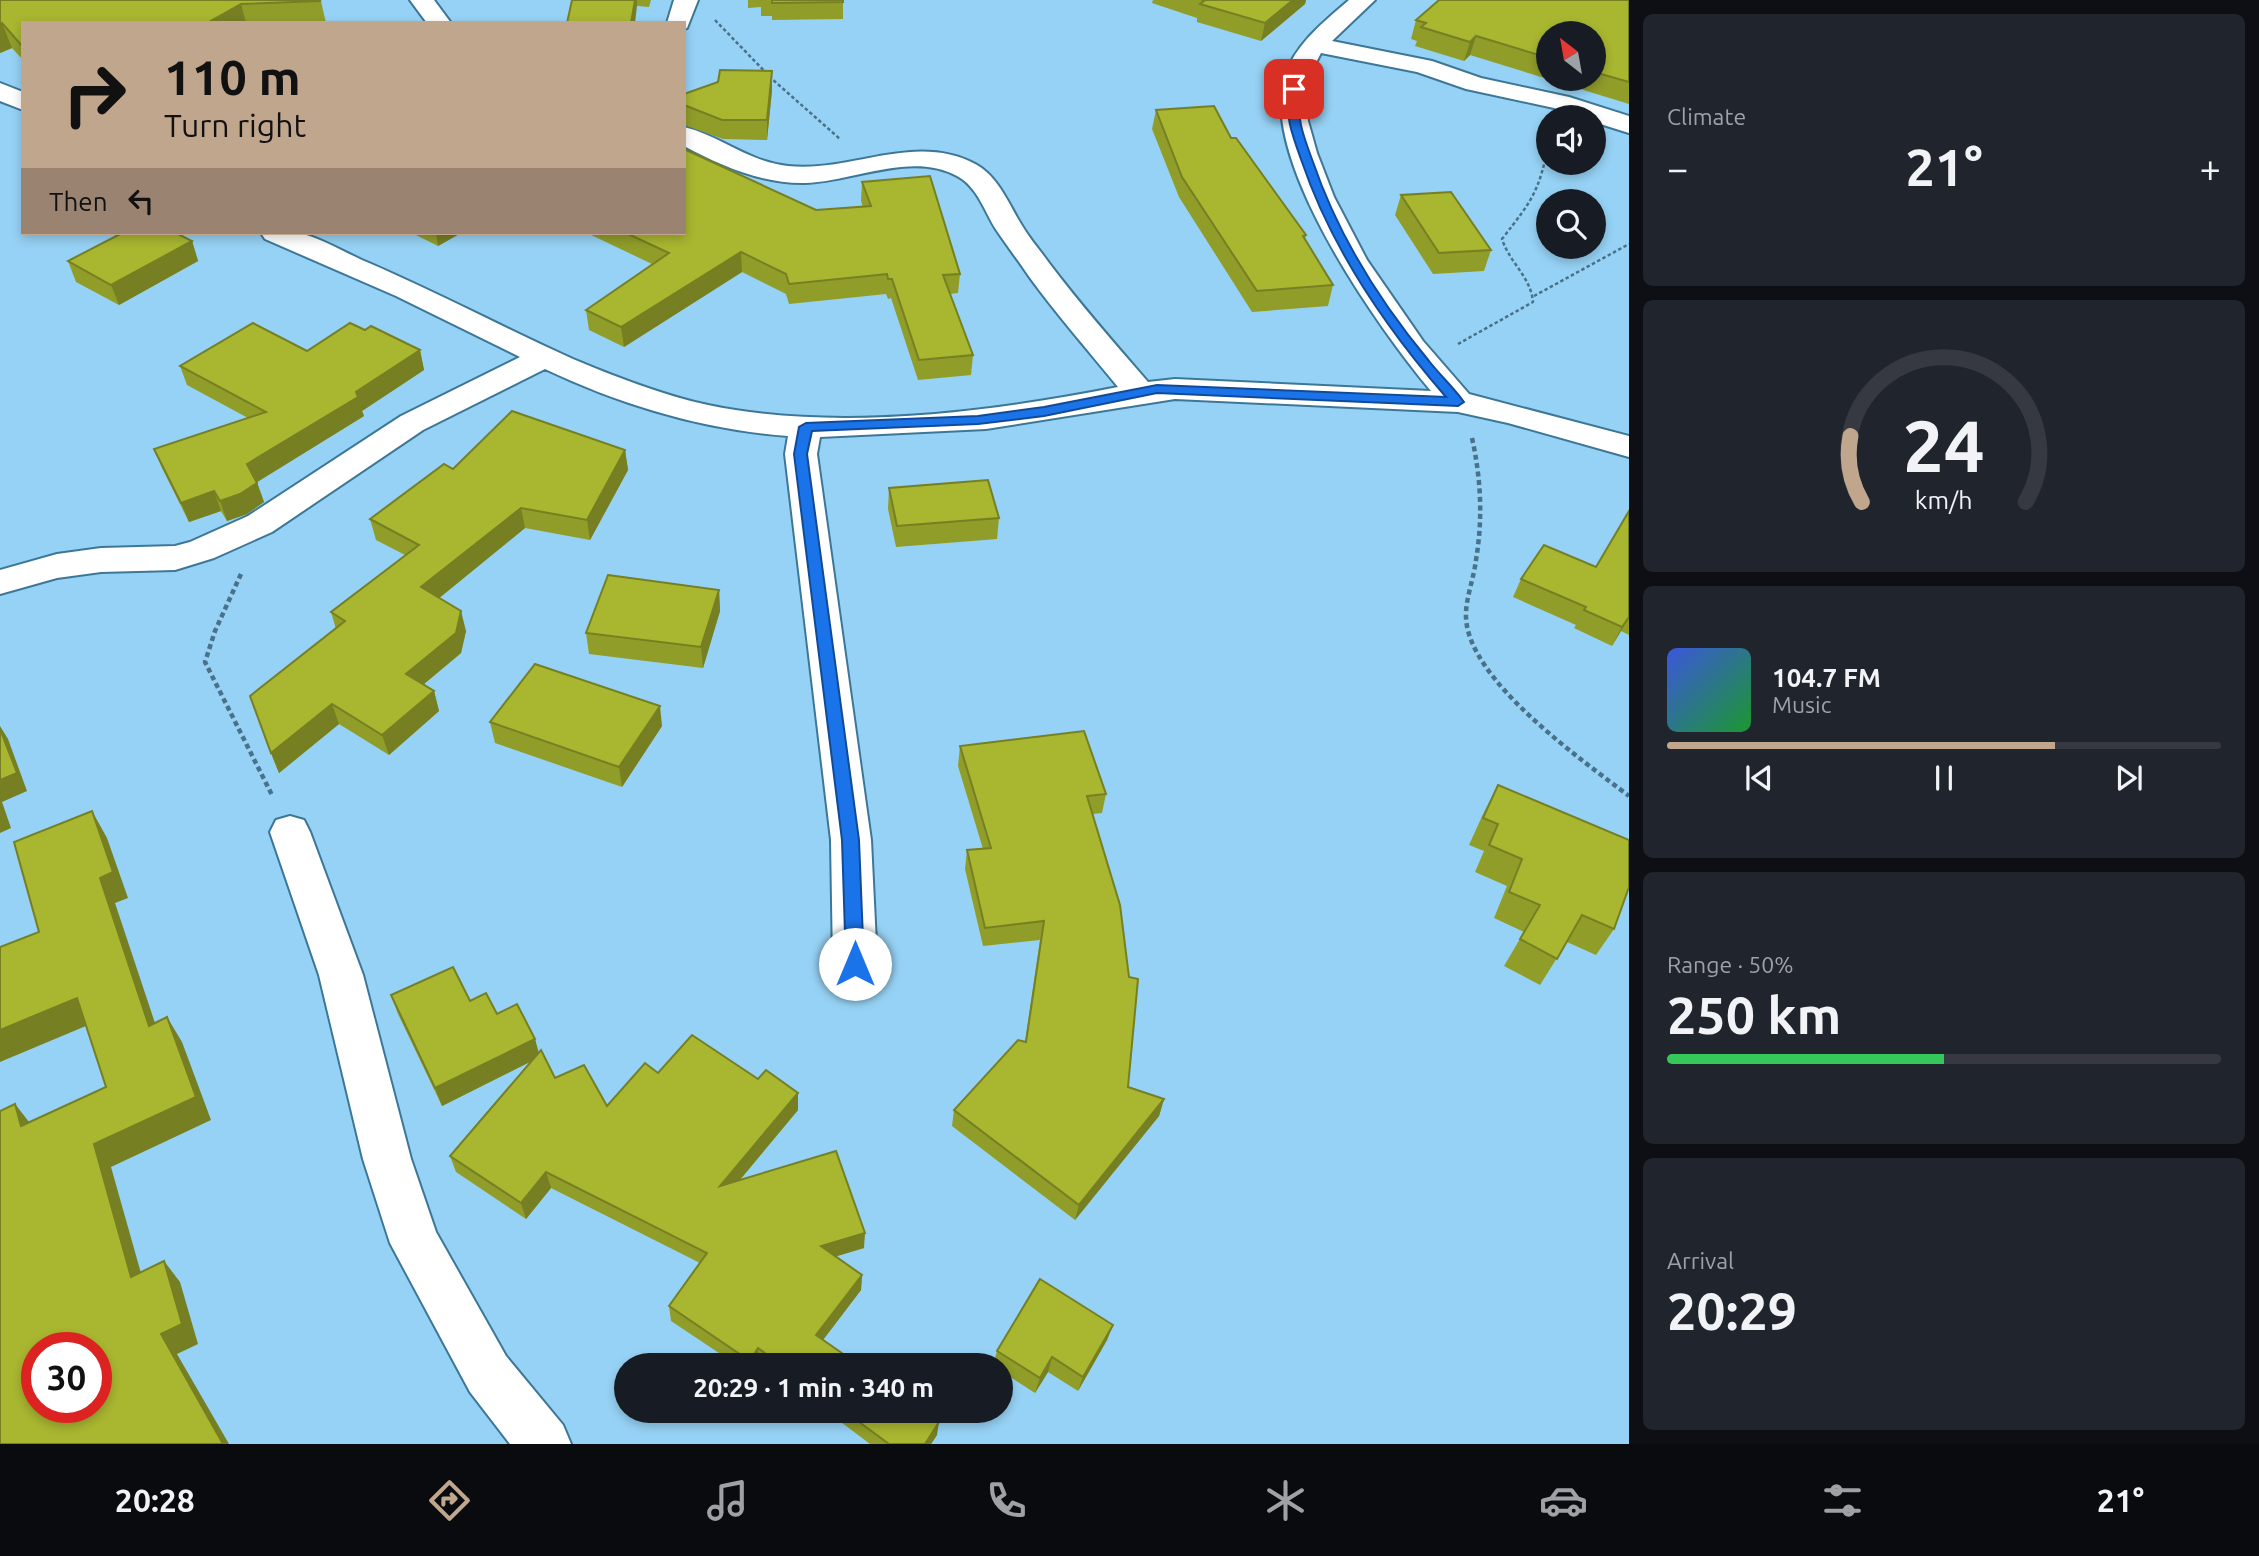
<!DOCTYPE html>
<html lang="en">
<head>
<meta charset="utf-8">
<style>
	body { margin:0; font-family:Ubuntu,sans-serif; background:#20242c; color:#f1f3f6; height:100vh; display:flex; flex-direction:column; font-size:26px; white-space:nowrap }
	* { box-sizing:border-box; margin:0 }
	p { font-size:23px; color:#9ea1a6 }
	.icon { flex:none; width:38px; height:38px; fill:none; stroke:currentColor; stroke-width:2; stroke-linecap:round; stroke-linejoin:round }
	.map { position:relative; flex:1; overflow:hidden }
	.sheet { display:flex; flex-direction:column; gap:14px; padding:14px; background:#0d0f14; width:630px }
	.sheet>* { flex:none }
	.hud { position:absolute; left:21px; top:21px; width:665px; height:214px; border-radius:0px; box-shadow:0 4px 10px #0003; background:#c1a68e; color:#111; overflow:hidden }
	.needle { width:46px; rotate:329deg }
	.buttons { position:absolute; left:1536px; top:21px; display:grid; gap:14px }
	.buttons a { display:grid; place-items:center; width:70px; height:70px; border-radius:50%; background:#171b24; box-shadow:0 4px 10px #0003; font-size:35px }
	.speed { position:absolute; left:21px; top:1332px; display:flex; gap:14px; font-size:35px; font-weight:700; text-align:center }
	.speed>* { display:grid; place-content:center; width:91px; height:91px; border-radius:50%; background:#171b24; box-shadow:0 4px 10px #0003; line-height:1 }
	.speed .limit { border:10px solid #d22; background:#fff; color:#111 }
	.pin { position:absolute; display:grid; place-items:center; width:60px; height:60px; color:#fff; margin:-30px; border-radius:14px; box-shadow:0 4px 10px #0006 }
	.me { position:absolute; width:77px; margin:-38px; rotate:0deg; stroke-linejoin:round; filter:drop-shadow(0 0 5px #0008) }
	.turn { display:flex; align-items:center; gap:24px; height:147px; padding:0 28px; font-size:32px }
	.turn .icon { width:91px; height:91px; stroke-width:2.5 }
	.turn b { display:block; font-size:49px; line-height:60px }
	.then { display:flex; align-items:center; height:66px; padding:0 28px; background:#0003; gap:14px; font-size:26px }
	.big { font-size:52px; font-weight:700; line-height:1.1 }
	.sheet .widget { flex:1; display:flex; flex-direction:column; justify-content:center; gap:10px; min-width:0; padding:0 24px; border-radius:10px; background:#20242c }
	.sheet .dial { align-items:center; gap:0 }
	.dial svg { height:182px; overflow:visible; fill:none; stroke:#363941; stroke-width:7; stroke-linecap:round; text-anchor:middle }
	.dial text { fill:#f1f3f6; stroke:none }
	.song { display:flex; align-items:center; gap:21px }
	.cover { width:84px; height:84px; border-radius:10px; background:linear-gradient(135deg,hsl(230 70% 55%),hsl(130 70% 35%)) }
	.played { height:7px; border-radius:4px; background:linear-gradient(90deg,#c1a68e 70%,#363941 70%) }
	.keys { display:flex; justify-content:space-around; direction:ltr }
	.heat { display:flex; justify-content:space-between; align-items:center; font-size:38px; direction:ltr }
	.charge { height:10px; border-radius:5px; background:linear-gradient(90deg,#34c759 50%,#363941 0) }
	.trip { position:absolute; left:614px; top:1353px; width:399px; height:70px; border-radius:35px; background:#171b24; box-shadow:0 4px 10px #0003; font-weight:700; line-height:70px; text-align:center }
	.tab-bar { display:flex; height:112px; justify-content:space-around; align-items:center; background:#090b0e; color:#9ea1a6 }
	.tab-bar .icon { width:49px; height:49px }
	.tab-bar .active { color:#c1a68e }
	.tab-bar b { font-size:32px; color:#f1f3f6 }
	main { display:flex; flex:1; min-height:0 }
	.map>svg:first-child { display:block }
</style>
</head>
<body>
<main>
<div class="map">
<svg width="1629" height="1444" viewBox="0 0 1629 1444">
	<rect width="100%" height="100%" fill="#96d2f5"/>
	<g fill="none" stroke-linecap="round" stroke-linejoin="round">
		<!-- minor casing -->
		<g stroke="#3d7797" stroke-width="4">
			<g id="minor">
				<polygon points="410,0 434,0 451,23 427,23"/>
				<polygon points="674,0 698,0 687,28 684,29 684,23 667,23"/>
				<path d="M1349,0h26l-43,41 100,20 49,17 88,19 60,19v17l-35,-11v-5h-14l-26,-9 -88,-19 -49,-17 -96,-19 -12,23 -3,23 2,22 9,32 17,44 33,63 56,81 46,53 160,42v21l-121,-34 -50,-11 -283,-13 -189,30 -166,8 -3,17 54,386 6,124 -7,13 -15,6 -15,-6 -7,-13 -2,-124 -46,-386 3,-18c-84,-6 -167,-31 -243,-67l-122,61 -151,102 -58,26 -39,12 -74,2 -44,6 -57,16v-24l57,-16 44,-6 74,-2 15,-4 58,-26 153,-100 119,-59 -124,-61 -131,-57 -4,-6c12,0 26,-3 37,0 21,4 44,18 64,27 71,30 140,67 211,99 43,18 89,36 135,46 128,27 283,7 410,-18 -30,-37 -62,-73 -90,-112 -10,-15 -21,-29 -31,-44 -12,-18 -19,-44 -40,-55 -46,-25 -104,6 -152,7 -42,1 -84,-17 -121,-37v-19c37,9 62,34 104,39 63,7 128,-35 189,-1 21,12 32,39 44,59 8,14 19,26 28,39 31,41 65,80 99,119l27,-3 256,12c-52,-62 -173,-232 -146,-315 10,-32 40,-55 64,-76z"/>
				<polygon points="0,83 23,92 23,110 0,101"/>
				<polygon points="290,816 304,820 310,832 363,975 411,1159 436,1232 506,1356 563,1425 571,1444 510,1444 470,1392 390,1243 363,1159 319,975 270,832 276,820"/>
			</g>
		</g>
		<!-- path-far1 -->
		<g stroke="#497189" stroke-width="2.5" stroke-dasharray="3.5 2.5" stroke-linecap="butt">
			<polyline points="715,20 772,79 840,139"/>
			<polyline points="1534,296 1629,244"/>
			<path d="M1458,344l75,-42c-2,-25 -24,-40 -31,-63 31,-40 37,-47 47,-97"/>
		</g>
		<!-- path -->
		<g stroke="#497189" stroke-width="4.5" stroke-dasharray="5 3.5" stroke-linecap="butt">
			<path d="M1472,438c9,41 11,80 4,122 -2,18 -11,40 -10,58 3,63 116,142 163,178"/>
			<polyline points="241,574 215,631 205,662 273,797"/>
		</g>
		<!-- minor -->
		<use href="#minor" fill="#fff" fill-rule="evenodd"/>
	</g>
	<!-- wall -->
	<g fill="#909d29" fill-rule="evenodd">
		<polygon points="0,0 321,1 326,23 23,23 23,60 12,48 0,53"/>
		<polygon points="572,0 651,0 649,7"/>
		<polygon points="748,0 843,0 843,19 772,20 772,16 761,16 761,7 748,8"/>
		<polygon points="1153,0 1306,0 1305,4 1261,41 1197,22 1197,18 1152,3"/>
		<path d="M1629,0v104l-159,-49 -6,6 -49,-15 2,-5 -6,-2 5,-19zM1549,33h45v46h-45z"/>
		<polygon points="772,90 767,140 723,139 684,125 684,94"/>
		<polygon points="1156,110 1231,138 1306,235 1305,239 1333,285 1328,306 1252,312 1179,197 1152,129"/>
		<polygon points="862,182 960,274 958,293 950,294 973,355 971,375 918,380 891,298 888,299 886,294 789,304 786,294 742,272 624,347 589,330 586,310 652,264 587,233 684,233 816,210 863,207 861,201"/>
		<polygon points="1401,195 1491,250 1484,271 1433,274 1395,215"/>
		<polygon points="412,233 461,233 438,246"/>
		<polygon points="192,241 198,261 119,305 76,282 68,261"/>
		<polygon points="365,330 420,350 424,370 362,411 364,416 257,482 264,502 247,514 227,521 221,511 189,522 162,468 154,449 248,418 187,385 180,366 307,351"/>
		<polygon points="625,450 628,470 590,540 525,528 439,598 466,631 461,653 424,684 434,691 439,711 389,755 339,724 279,773 271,753 336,629 331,612 405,555 376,540 370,519 453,469"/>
		<polygon points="889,488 999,518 997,539 896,547 888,509"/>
		<polygon points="1629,511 1629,635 1621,631 1612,646 1574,628 1576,625 1513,597 1521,579 1596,567"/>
		<polygon points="719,590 720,611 703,668 589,654 586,633"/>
		<polygon points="490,722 662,726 622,787 495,743"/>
		<polygon points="960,746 1106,794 1102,813 1093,814 1128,1087 1164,1099 1159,1116 1075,1220 952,1126 954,1110 1025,1042 1040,940 983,946 965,869 967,850 983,849 958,766"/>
		<polygon points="1498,785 1614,929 1596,955 1567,942 1540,985 1504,966 1524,932 1494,918 1507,886 1475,872 1484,851 1469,845 1484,812"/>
		<polygon points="391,995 470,1001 497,1014 535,1039 538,1053 555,1078 607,1106 658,1073 758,1079 798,1093 798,1110 740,1180 864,1248 836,1256 862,1275 861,1290 823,1340 859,1365 762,1365 759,1362 757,1365 737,1365 671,1321 669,1306 700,1263 551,1188 526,1219 456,1172 450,1156 531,1061 442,1106 398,1014"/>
		<polygon points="1113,1325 1107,1340 1078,1391 1048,1372 1035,1393 1001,1371 1001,1365 993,1365 997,1351"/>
		<polygon points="825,1410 923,1410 937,1435 931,1444 870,1444"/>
	</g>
	<!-- shaded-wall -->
	<g fill="#767f22">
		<polygon points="635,0 637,0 637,6 635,23 631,23"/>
		<polygon points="1293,0 1306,0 1305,4 1261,41 1265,23"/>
		<polygon points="241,4 246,23 207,23"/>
		<polygon points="2,23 12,48 0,53 0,24"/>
		<polygon points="1476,36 1470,55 1464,61 1470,42"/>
		<polygon points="772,71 772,90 767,140 767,120"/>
		<polygon points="436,233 461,233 438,246"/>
		<polygon points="192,241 198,261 119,305 111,285"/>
		<polygon points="741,252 742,272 624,347 621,327"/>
		<polygon points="420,350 424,370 362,411 364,416 254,484 247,464"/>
		<polygon points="625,450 628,470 590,540 587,520"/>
		<polygon points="257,483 264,502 247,514 227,521 220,501"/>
		<polygon points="214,491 221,511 189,522 181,503"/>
		<polygon points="521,508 525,528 427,608 421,587"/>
		<polygon points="719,590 720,611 703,668 701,647"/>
		<polygon points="461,611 466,631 461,653 412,694 406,674"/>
		<polygon points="1629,617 1621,631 1612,646 1622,627"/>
		<polygon points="434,691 439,711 389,755 382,735"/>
		<polygon points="332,704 339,724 279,773 271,753"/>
		<polygon points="660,706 662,726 622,787 619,767"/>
		<polygon points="0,726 8,739 27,791 2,802 11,828 0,833"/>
		<polygon points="92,811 107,838 128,898 115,903 164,1050 149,1026 100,878"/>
		<polygon points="77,998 93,1023 0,1062 0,1030"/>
		<polygon points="167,1017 182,1042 211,1120 111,1167 148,1298 131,1277 94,1144"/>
		<polygon points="535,1039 540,1057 442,1106 435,1088"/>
		<polygon points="798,1093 798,1110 722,1201 720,1186"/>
		<polygon points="1164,1099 1159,1116 1075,1220 1079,1205"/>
		<polygon points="15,1104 33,1127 21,1126"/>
		<polygon points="546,1172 551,1188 526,1219 521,1203"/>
		<polygon points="865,1233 864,1248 821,1261 821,1246"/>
		<polygon points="164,1261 180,1282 198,1344 177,1354 229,1444 223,1444 161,1334"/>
		<polygon points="862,1275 861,1290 816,1349 816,1335"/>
		<polygon points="1113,1325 1107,1340 1078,1391 1083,1377"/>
		<polygon points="758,1348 759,1362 757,1365 750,1365 750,1361"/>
		<polygon points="1052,1357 1048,1372 1035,1393 1040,1378"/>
		<polygon points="939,1422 937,1435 931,1444 925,1444"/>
	</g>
	<!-- building -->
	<g fill="#a8b630" stroke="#767f22" stroke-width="2" fill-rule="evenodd">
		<polygon points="0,0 318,0 321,1 241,4 207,23 23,23 23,47 2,23 0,24"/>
		<polygon points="572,0 635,0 631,23 567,23"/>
		<polygon points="772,0 843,0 843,2 772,3"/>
		<polygon points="1202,0 1293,0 1265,23 1200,4 1204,1"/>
		<polygon points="1439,0 1629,0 1629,82 1594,72 1594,33 1549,33 1549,58 1476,36 1470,42 1421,27 1426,23 1416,20"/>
		<polygon points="720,70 772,71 767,120 722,120 684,105 684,94 718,82"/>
		<polygon points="1214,106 1231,138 1236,138 1306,235 1303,236 1333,285 1257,291 1182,177 1156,110"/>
		<polygon points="684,149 816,210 871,206 862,182 930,176 960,274 943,275 973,355 919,360 892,279 888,279 887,274 789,284 786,274 741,252 621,327 586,310 669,253 626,233 684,233"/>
		<polygon points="1451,192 1491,250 1439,253 1401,195"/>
		<polygon points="122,233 176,233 192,241 111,285 68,261"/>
		<polygon points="253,323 307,351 350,323 365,330 371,326 420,350 356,392 358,397 247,464 257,483 240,494 220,501 214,491 181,503 154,449 266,412 180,366"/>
		<polygon points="512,411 625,450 587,520 521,508 421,587 461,611 456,633 406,674 434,691 382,735 332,704 271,753 250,696 345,621 331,612 419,545 370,519 444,464 453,469"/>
		<polygon points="988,480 999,518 897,526 889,488"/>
		<polygon points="1629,511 1629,617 1622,627 1584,610 1586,607 1521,579 1544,545 1596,567"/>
		<polygon points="608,575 719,590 701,647 586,633"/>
		<polygon points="535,664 660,706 619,767 490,722"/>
		<polygon points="0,729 17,773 0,780"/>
		<polygon points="1084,731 1106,794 1087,796 1120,905 1129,977 1138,979 1128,1087 1164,1099 1079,1205 954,1110 1018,1040 1026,1042 1044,921 985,928 967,850 991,848 960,746"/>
		<polygon points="1498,785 1629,840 1629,887 1614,929 1582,915 1557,959 1520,939 1540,905 1509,892 1522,859 1489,845 1498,824 1483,818"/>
		<path d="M92,811l21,61 -13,6 49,148 18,-9 29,80 -102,47 37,133 33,-16 18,63 -21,10 62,110h-223v-333l15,-7 6,22 85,-39 -29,-89 -77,32v-83l39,-15 -25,-90zM37,1348h59v59h-59z"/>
		<polygon points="453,967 470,1001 486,993 497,1014 517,1004 535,1039 435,1088 391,995"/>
		<polygon points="692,1035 758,1079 766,1070 798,1093 720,1186 836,1151 865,1233 821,1246 862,1275 816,1335 859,1365 781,1365 758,1348 750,1361 669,1306 707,1253 546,1172 521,1203 450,1156 541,1050 555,1078 584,1065 607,1106 645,1063 658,1073"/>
		<polygon points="1040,1279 1113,1325 1083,1377 1052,1357 1040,1378 997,1351"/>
		<polygon points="843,1410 923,1410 939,1422 925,1444 889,1444"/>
	</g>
	<!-- route -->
	<path fill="#1a73e8" stroke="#114b97" stroke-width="2" d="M1294,86l6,3c-5,26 4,49 13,73 25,73 67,140 116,199 11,14 25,27 35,41l-6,4 -301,-13 -113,23 -66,8 -166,7 -5,23 52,386 5,124 -3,6 -6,2 -7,-2 -2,-6 -4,-124 -48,-386 5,-27 7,-4 172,-7 66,-9 113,-22 289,12c-61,-70 -114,-147 -144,-235 -9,-25 -18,-47 -13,-73z"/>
</svg>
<div class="buttons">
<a><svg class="needle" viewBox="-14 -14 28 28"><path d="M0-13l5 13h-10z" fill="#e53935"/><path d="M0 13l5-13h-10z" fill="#9ea1a6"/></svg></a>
<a><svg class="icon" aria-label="sound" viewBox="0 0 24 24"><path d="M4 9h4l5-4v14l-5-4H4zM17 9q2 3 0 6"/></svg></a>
<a><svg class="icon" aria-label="search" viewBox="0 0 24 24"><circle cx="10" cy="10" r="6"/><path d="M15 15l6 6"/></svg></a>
</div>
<div class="speed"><div class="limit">30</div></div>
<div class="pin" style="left:1294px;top:89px;background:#d93025"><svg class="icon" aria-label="arrive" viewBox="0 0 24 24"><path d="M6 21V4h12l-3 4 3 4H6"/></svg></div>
<svg class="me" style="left:855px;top:964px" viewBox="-20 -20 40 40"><circle r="19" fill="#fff"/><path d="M0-13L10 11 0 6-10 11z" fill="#1a73e8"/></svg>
<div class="trip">20:29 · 1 min · 340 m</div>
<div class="hud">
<div class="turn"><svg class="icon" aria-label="right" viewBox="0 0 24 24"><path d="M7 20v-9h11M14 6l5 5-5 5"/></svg><div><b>110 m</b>Turn right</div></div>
<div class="then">Then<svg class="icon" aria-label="left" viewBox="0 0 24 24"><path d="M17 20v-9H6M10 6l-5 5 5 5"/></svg></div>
</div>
</div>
<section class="sheet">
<div class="widget"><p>Climate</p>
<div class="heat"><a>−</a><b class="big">21°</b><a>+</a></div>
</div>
<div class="widget dial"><svg viewBox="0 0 100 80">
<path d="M14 69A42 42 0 1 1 86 69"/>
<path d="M14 69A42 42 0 0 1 9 40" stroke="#c1a68e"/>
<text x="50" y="56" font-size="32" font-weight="700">24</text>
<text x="50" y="72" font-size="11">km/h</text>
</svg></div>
<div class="widget">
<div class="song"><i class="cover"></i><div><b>104.7 FM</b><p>Music</p></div></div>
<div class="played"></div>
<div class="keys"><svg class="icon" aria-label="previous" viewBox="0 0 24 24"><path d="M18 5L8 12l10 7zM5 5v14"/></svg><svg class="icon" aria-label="pause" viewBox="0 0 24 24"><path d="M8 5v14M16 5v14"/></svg><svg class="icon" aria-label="next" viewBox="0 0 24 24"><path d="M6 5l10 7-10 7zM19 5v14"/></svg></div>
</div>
<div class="widget"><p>Range · 50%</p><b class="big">250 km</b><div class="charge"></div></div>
<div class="widget"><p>Arrival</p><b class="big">20:29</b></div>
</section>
</main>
<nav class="tab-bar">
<b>20:28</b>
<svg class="icon active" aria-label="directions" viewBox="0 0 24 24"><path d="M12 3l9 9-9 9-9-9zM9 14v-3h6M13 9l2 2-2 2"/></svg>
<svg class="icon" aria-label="music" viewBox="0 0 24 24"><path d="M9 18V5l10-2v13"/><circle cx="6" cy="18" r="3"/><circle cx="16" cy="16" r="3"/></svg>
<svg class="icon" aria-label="phone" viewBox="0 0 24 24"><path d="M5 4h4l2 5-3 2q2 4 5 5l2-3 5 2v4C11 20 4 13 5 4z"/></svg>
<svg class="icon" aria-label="climate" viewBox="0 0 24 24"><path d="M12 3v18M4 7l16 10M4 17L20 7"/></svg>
<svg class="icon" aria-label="car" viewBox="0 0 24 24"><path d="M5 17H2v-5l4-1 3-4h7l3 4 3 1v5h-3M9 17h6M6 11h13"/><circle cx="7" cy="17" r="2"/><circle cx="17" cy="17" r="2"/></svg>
<svg class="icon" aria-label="filters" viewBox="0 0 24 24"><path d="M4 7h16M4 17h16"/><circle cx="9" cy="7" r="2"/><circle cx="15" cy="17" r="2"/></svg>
<b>21°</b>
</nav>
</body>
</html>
